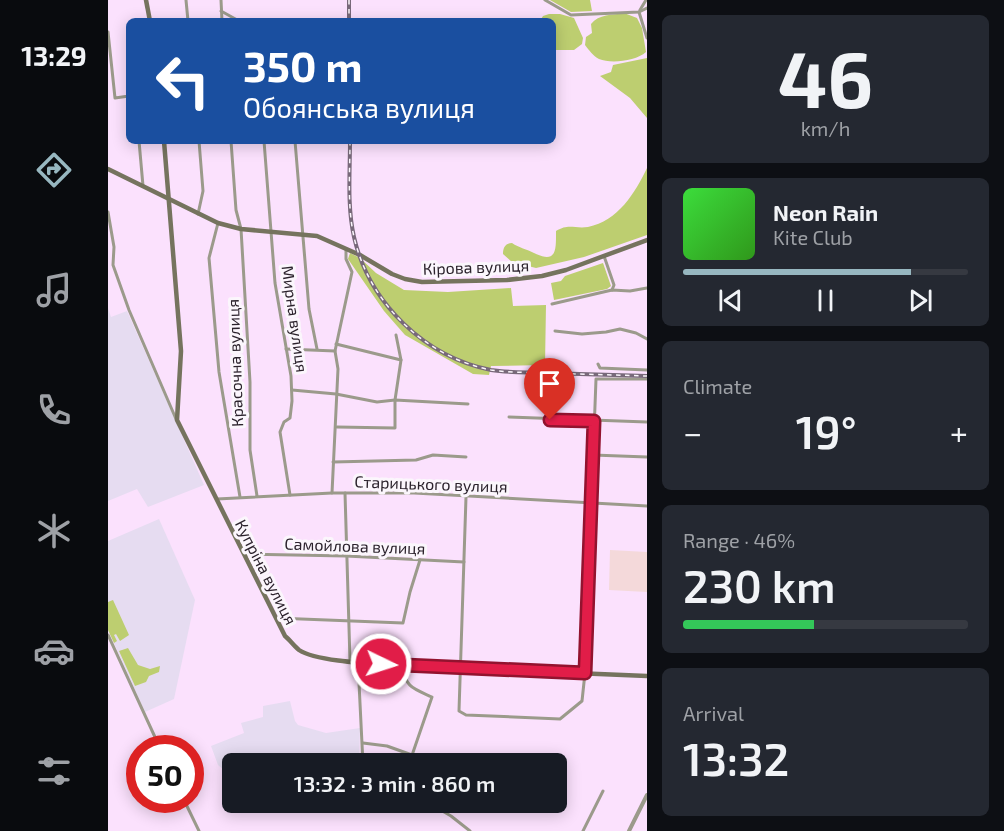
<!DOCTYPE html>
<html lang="en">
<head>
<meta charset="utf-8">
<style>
	body { margin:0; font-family:"Exo 2",sans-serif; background:#242831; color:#f1f3f6; height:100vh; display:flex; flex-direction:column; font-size:22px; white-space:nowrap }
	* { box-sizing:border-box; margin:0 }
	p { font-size:20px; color:#9ea1a6 }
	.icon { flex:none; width:33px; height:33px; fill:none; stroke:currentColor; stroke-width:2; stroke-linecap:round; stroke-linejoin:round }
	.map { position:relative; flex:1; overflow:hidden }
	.side { display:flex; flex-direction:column; gap:15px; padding:15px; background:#0d0f14; width:357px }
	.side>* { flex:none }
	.guide { position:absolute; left:18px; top:18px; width:430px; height:126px; border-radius:9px; box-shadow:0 3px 15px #0003; background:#1a4fa0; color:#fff; overflow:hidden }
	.speed { position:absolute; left:18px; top:735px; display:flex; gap:12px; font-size:30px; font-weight:700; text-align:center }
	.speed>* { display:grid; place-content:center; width:78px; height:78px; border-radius:50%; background:#171b24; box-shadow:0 3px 15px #0003; line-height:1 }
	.speed .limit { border:9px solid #d22; background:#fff; color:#111 }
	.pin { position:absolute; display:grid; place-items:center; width:51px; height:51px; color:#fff; margin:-62px -26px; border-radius:50% 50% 50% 0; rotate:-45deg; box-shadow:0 0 6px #0007 }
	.pin .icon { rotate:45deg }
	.me { position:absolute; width:66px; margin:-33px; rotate:94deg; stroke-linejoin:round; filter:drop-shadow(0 0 4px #0008) }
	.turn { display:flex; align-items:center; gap:21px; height:126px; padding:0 18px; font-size:27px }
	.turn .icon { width:78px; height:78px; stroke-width:2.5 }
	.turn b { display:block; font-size:42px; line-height:51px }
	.big { font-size:45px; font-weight:600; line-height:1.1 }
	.side .tile { flex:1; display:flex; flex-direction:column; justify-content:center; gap:9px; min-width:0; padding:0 21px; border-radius:9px; background:#242831 }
	.side .dial { align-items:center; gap:0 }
	.dial b { font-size:78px; line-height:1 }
	.song { display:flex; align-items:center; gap:18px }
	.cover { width:72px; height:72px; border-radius:9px; background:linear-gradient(135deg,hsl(120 70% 55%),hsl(110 70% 35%)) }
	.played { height:6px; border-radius:3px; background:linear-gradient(90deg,#97b7c0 80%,#363941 80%) }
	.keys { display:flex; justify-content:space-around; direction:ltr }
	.heat { display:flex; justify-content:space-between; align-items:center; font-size:33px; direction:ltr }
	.charge { height:9px; border-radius:4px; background:linear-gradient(90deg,#34c759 46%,#363941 0) }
	.trip { position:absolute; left:114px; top:753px; width:345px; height:60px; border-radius:9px; background:#171b24; box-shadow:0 3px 15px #0003; font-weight:600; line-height:60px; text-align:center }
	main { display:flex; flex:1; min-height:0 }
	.dock { display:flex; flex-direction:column; width:108px; justify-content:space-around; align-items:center; background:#090b0e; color:#9ea1a6 }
	.dock .icon { width:42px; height:42px }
	.dock .current { color:#97b7c0 }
	.dock b { font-size:27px; color:#f1f3f6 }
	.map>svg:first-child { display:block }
</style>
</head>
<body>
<main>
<nav class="dock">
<b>13:29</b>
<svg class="icon current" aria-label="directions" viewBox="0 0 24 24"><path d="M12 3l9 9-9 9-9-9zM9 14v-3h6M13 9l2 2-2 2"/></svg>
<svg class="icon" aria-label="music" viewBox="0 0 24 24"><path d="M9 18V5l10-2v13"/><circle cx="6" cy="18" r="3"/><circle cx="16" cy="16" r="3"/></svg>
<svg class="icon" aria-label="phone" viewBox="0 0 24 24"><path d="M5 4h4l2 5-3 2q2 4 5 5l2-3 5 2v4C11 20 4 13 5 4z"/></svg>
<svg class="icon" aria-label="climate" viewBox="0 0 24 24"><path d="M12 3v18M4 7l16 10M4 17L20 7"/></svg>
<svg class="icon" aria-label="car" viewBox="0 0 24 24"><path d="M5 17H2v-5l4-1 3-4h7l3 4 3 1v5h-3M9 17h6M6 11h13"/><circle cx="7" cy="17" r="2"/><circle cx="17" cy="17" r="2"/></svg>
<svg class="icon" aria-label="filters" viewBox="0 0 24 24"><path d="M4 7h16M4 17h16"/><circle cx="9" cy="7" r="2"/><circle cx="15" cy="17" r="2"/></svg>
</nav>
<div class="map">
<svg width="539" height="831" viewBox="0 0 539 831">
	<rect width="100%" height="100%" fill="#fbe1fd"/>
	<!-- industrial -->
	<g fill="#e6dcf1">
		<polygon points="0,308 3,317 19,311 96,485 40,507 29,489 0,501"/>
		<polygon points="51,519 87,600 66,699 37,712 0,630 0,541"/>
		<polygon points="182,701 187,721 190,725 218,733 252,728 251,763 124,764 124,777 110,765 103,746 136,733 133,723 155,717 155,706"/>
	</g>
	<!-- medical -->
	<polygon fill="#f4d9da" points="502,550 539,552 539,592 501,590"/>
	<!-- green -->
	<g fill="#bdce70">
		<polygon points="442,0 482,0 484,11 463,12"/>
		<path d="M516,13l13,5 5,10 4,24c-10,9 -35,12 -47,7 -6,-3 -10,-9 -14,-14l1,-8 6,-4 -1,-9c8,-10 21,-9 33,-11z"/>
		<polygon points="441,14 452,14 466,18 475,38 474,44 466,50 446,50 446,21 432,21 435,16"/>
		<polygon points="539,58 539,118 522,98 492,76 503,72 505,65"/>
		<path d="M539,168v67l-63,22 -48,11 -24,-6 -9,-8c0,-6 2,-11 9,-11 7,5 15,6 22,10 23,11 22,-3 22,-22 13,-8 18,-2 32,-4 30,-6 47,-34 59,-59z"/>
		<polygon points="242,253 252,258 268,273 296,290 340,292 403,288 405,306 438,305 437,365 383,366 381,375 365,374 297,335 276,311 240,259"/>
		<polygon points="495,263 503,286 499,289 446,300 443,283 453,281 457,276"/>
		<polygon points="5,600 21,635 12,641 8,634 6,635 9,641 6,643 0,630 0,602"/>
		<polygon points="20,648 30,665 42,669 52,666 51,672 41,676 38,682 27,686 11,651"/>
	</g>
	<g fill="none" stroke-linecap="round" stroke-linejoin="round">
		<!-- minor -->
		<g stroke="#9b9a8b" stroke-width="3">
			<polyline points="78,0 80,21"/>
			<polyline points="113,0 114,21"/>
			<polyline points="437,0 463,15 531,12 539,8"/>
			<polyline points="532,10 538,0"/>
			<polyline points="113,11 131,21"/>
			<polyline points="531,12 539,38"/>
			<polyline points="176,20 176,21"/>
			<polyline points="0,32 7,98 21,96"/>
			<polyline points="31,141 35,186"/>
			<polyline points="123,141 128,210 133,229 142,382 142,450 149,496"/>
			<polyline points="156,141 167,283 183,376 184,401 182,418 176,422 172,432 182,495"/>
			<polyline points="187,141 201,309 209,349"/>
			<polyline points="0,212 6,247 5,265 21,310 68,419"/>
			<polyline points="90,214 95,191 91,141"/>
			<polyline points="110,223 101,258 111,372 132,497"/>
			<polyline points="496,256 506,285 504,290"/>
			<polyline points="444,304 504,290 522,291 539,288"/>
			<polyline points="447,331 474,334 498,332 512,329 528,333 539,339"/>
			<polyline points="228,344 293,360"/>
			<polyline points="178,349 227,351"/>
			<polyline points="490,364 492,368 539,370"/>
			<polyline points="184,390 228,394 269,402 287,400 360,404"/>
			<polyline points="401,417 539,422"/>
			<polyline points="229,427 287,428 287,400 293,360 288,335"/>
			<polyline points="485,455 539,457"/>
			<polyline points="225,462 308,460 325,455 358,457"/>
			<polyline points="224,493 230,369 227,351 244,272 238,259 238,249"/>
			<polyline points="237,493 242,661"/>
			<polyline points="358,497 351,711 358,715 452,719 474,701 477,673 488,379 539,379"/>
			<polyline points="109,499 224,493 306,493 539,506"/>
			<polyline points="137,554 238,556 356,562"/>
			<polyline points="168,618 295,623 302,592 312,560"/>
			<polyline points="0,635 52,748"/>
			<polyline points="253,663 251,683 255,764"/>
			<path d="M293,666c6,22 11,22 31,31l-23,67"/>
			<polyline points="255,743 279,746 304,755"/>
			<polyline points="76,800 91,831"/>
			<polyline points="319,802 343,816 362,831"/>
			<polyline points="475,831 495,791"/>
		</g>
		<!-- tertiary -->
		<polyline stroke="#9b9a8b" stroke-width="4" points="521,831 539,795"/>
		<!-- secondary -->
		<g stroke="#75735e" stroke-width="4.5">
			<polyline points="38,0 42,21"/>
			<path d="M56,141l17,210 -4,69 108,216c5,4 9,10 14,14 18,12 78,14 102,16l246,10"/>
			<polyline points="0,169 110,223 133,229 209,236 252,255 284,274 297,279 314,282 399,280 434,276 458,270 539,240"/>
		</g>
		<!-- rail casing -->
		<g stroke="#78697a" stroke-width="4">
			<g id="rail">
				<polyline points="241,0 241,21"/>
				<path d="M242,141c0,31 -3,65 4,96 15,66 71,120 137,133 18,3 37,2 55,3 34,1 67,2 101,3"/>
			</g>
		</g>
		<!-- rail -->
		<use href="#rail" stroke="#fbf6fc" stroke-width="1.5" stroke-dasharray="4.5" stroke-linecap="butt"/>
	</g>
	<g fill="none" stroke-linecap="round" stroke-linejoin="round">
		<!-- route casing -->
		<g stroke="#92132f" stroke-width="15">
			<polyline id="route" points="273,664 477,673 486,421 442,420"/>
		</g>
		<!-- route -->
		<use href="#route" stroke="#e11d48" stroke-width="10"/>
	</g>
	<g text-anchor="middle" stroke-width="6" stroke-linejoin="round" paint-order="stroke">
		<!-- street labels -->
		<g font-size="16" fill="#2b222c" stroke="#fbf6fc">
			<text transform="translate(368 267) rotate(-2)" y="6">Кірова вулиця</text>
			<text transform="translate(187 319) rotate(82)" y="6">Мирна вулиця</text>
			<text transform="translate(127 363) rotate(-92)" y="6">Красочна вулиця</text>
			<text transform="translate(323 484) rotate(2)" y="6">Старицького вулиця</text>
			<text transform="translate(247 546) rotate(2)" y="6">Самойлова вулиця</text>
			<text transform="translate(158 572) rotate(63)" y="6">Купріна вулиця</text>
		</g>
	</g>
</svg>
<div class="speed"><div class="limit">50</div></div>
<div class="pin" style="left:442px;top:420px;background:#d93025"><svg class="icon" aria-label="arrive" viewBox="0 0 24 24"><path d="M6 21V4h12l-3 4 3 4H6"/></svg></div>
<svg class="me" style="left:273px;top:664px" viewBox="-20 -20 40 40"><circle r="17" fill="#e11d48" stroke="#fff" stroke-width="3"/><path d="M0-11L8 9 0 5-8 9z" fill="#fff"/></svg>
<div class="trip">13:32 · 3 min · 860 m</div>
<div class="guide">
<div class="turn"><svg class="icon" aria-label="left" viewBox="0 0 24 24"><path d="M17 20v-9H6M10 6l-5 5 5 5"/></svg><div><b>350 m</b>Обоянська вулиця</div></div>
</div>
</div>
<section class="side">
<div class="tile dial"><b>46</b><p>km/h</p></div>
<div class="tile">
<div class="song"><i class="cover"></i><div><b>Neon Rain</b><p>Kite Club</p></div></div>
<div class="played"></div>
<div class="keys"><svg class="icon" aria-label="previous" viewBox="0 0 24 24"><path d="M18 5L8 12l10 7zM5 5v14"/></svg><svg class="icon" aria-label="pause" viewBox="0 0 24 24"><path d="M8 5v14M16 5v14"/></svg><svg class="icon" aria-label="next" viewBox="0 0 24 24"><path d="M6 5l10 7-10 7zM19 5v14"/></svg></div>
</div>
<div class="tile"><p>Climate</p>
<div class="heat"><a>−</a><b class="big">19°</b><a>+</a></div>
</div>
<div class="tile"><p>Range · 46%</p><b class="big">230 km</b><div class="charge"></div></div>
<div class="tile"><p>Arrival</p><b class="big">13:32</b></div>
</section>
</main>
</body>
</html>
